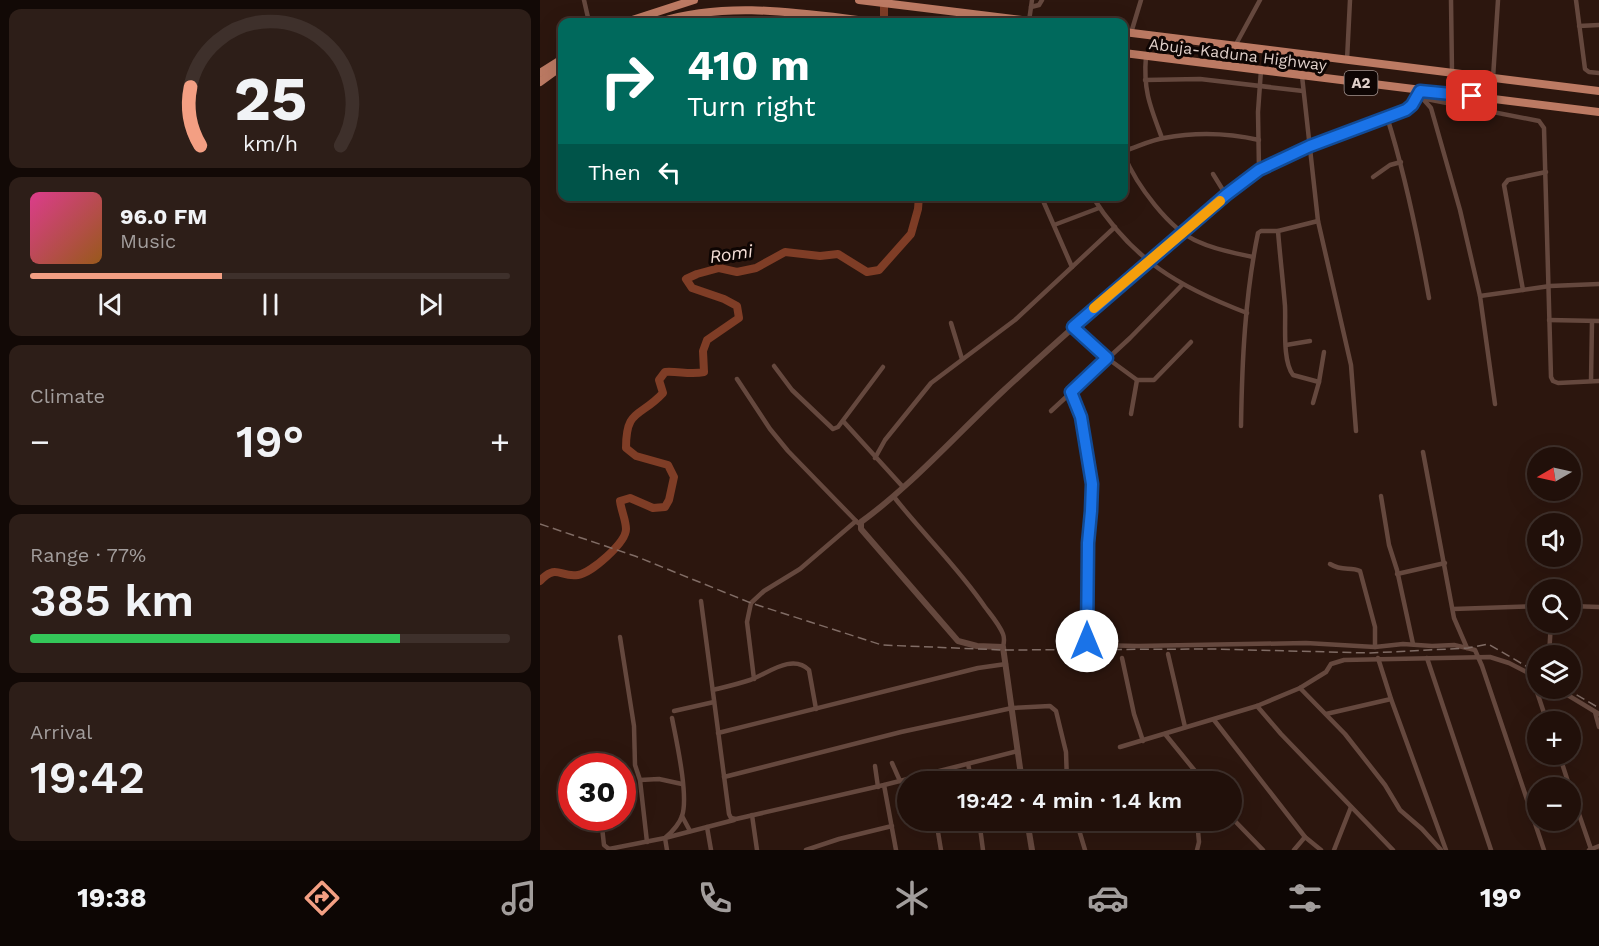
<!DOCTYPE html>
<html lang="en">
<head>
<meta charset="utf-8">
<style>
	body { margin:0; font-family:"Work Sans",sans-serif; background:#2d1e18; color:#f1f3f6; height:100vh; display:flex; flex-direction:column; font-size:22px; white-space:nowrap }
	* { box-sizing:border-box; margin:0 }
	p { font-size:20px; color:#a29d9c }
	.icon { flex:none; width:33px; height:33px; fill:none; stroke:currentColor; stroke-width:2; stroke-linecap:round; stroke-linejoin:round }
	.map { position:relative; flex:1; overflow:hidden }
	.drawer { display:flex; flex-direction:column; gap:9px; padding:9px; background:#120906; width:540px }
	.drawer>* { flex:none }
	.top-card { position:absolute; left:18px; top:18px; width:570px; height:183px; border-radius:12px; box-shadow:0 6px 24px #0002,0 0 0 2px #3e302b; background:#00695c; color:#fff; overflow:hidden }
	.needle { width:39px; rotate:261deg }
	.tools { position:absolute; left:987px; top:447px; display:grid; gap:12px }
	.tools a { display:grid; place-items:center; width:54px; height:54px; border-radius:50%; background:#21100a; box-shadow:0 6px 24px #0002,0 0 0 2px #3e302b; font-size:30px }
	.speed { position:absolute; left:18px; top:753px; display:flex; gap:12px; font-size:30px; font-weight:700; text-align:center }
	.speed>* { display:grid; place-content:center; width:78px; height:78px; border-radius:50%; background:#21100a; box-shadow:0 6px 24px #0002,0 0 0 2px #3e302b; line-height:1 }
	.speed .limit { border:9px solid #d22; background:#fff; color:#111 }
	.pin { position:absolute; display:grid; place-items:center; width:51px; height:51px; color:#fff; margin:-26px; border-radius:12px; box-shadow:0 3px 9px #0006 }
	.me { position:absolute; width:66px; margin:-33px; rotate:0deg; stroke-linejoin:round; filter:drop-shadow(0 0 4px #0008) }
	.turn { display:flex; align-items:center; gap:21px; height:126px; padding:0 30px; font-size:27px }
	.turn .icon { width:78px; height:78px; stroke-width:2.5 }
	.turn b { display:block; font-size:42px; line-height:51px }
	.then { display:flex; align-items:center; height:57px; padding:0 30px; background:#0003; gap:12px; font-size:22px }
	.big { font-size:45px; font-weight:600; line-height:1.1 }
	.drawer .widget { flex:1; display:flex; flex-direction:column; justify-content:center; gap:9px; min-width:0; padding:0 21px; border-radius:12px; background:#2d1e18 }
	.drawer .dial { align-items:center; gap:0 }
	.dial svg { height:156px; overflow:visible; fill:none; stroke:#3e302b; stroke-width:7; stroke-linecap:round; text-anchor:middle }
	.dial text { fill:#f1f3f6; stroke:none }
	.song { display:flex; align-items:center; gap:18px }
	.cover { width:72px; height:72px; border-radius:9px; background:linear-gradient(135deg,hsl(330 70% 55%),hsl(30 70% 35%)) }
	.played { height:6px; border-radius:3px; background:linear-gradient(90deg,#f39f83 40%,#3e302b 40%) }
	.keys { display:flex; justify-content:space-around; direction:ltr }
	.heat { display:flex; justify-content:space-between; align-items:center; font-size:33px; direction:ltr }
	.charge { height:9px; border-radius:4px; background:linear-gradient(90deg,#34c759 77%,#3e302b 0) }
	.trip { position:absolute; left:357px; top:771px; width:345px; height:60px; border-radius:30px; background:#21100a; box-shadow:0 6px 24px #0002,0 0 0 2px #3e302b; font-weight:600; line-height:60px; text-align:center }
	.tab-bar { display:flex; height:96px; justify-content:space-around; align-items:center; background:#0d0604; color:#a29d9c }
	.tab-bar .icon { width:42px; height:42px }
	.tab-bar .selected { color:#f39f83 }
	.tab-bar b { font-size:27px; color:#f1f3f6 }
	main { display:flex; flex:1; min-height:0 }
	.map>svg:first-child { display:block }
</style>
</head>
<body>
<main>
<section class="drawer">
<div class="widget dial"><svg viewBox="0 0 100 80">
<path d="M14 69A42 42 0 1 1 86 69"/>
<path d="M14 69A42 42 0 0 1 9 39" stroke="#f39f83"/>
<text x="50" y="56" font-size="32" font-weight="700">25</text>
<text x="50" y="72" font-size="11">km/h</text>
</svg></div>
<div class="widget">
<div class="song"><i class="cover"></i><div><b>96.0 FM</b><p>Music</p></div></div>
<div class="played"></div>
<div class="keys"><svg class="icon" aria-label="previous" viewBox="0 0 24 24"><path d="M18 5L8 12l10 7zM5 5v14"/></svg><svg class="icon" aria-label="pause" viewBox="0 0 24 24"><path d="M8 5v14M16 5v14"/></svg><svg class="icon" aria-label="next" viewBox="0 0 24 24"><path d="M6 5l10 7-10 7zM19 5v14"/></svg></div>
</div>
<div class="widget"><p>Climate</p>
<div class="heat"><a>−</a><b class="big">19°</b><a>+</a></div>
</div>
<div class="widget"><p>Range · 77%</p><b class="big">385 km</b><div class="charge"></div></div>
<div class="widget"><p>Arrival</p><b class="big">19:42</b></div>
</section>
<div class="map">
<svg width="1059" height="850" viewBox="0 0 1059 850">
	<rect width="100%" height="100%" fill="#2c160e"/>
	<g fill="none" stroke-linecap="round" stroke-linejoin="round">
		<!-- river -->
		<g stroke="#7f3d26" stroke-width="8">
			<polyline points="344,0 344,22"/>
			<path d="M0,581c17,-18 20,-3 38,-6 13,-2 48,-32 48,-46 0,-9 -5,-19 -6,-28l10,-3 23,10 12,-1 4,-7 5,-23 -6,-12 -32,-9 -10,-8c0,-40 14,-30 37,-55l-4,-13 6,-8c13,-1 26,3 39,0l-1,-21 4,-11 32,-22 -2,-12 -13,-7 -32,-11 -6,-9 11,-5 22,-6 18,4 19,-4 29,-16 35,4 18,-2 29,18 12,-2 32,-36 7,-25 1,-13"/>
		</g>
		<!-- minor -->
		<g stroke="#65483e" stroke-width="4.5">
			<polyline points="44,0 49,22"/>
			<polyline points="911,0 912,72"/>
			<polyline points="1036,0 1045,69 1049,72 1059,73"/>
			<polyline points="491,7 499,5 502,0"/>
			<polyline points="489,21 492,0"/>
			<polyline points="1039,26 1059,25"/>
			<polyline points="591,33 601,0"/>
			<polyline points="695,46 720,0"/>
			<path d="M606,56c-3,34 4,50 16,82"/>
			<polyline points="807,60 810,0"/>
			<polyline points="762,76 778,221 811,365 816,431"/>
			<polyline points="953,78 958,0"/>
			<polyline points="605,80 660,79 763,91"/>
			<polyline points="876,97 999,121 1004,128 1011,377 1013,381 1018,383 1059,381"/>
			<polyline points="884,100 891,108 920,210 940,296 955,404"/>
			<path d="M847,117c19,60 31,120 42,181"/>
			<path d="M584,151c13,-4 27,-11 40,-13 32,-6 64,-5 95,2"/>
			<path d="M584,155c12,29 45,75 75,87 17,8 36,11 54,15"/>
			<polyline points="719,169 718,112 721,70"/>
			<polyline points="673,174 686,195"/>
			<polyline points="833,177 850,165 861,162"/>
			<polyline points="501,196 532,267"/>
			<path d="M552,196c40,64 87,91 155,117"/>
			<polyline points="514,225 559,208"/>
			<path d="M738,231c2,25 5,50 7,75 1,19 -3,54 8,69l26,7"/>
			<polyline points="983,290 964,185 968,180 1006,172"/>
			<polyline points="940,296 1010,286 1059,284"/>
			<polyline points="1009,320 1059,321"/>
			<polyline points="411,323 422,359"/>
			<polyline points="533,327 567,358 597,380 614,380 651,342"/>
			<polyline points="746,345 770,341"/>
			<polyline points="234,366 252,390 293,429 298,427 343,367"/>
			<polyline points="197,379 230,429 248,451 318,523"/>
			<polyline points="1051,381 1052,322"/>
			<polyline points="531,392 541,417 551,484 551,511 547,543 547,641"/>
			<polyline points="773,403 779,382 784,352"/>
			<polyline points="511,411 590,338 642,285"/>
			<polyline points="591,414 597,380"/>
			<polyline points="303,421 363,487"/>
			<path d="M701,426c1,-65 4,-130 17,-193l3,-2h17l40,-10"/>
			<polyline points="883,452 914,618 927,648 935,650 942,666 1004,850"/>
			<polyline points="335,458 345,440 391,383 475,320 575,227"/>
			<polyline points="841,496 849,545 857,570 873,644"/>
			<path d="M354,497c29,37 64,70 91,110 6,8 14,17 18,27 2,5 1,8 0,13"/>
			<path d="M790,564c13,8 20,2 30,7l15,56v20"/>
			<polyline points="857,574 905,563"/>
			<polyline points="161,601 189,814 191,818 196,819 344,785 478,751"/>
			<polyline points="1030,606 1059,607"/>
			<polyline points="913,609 998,606"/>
			<polyline points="80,637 94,726 95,765 100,780 107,842"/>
			<polyline points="551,645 598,646 766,643 835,647 863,644 892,646 914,645 927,648"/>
			<polyline points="628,654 645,727"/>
			<polyline points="1009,656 1011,622"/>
			<polyline points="582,658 594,714 603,741"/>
			<polyline points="838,658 851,699 906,850"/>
			<polyline points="887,658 951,850"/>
			<polyline points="991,674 1007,722"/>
			<polyline points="214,679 207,622 211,603 224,591 260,569 316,521"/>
			<polyline points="760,688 805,734 845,785 860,810 882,829 901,850"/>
			<polyline points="1016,688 1059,714"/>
			<path d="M173,690c12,-3 25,-6 37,-10 17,-6 42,-27 59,-10l7,39"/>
			<polyline points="717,706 741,734 853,850"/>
			<polyline points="134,711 174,702"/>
			<polyline points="1055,712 1059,727"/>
			<polyline points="786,714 851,699"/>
			<polyline points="674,720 765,837 781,850"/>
			<polyline points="178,733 438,668 466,664"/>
			<polyline points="625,734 664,782"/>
			<polyline points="580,747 717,706 760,688 786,672 791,664 804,660 950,657 969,663 998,678"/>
			<polyline points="1019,754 1030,788"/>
			<polyline points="352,763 360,781"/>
			<polyline points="428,764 432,782"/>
			<polyline points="335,766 338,787"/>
			<polyline points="184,777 361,732 472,708 510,706 516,711 526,752 527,782"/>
			<polyline points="100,780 119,779 142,784"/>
			<polyline points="344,785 356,850"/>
			<polyline points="1030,788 1051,849"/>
			<polyline points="212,815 217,850"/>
			<polyline points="142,816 150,831"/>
			<polyline points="61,818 64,845 69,849 125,838 194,820"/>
			<polyline points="692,818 723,850"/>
			<polyline points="396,820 401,850"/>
			<polyline points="439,820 443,850"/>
			<polyline points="536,820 545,850"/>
			<polyline points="537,824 548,820"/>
			<polyline points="167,827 171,850"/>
			<path d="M127,850l-2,-12c7,-6 14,-13 17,-22 7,-20 -6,-77 -10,-98"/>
			<polyline points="266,850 299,839 352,826"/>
			<polyline points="657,850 659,842 658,831 678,820"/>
			<polyline points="754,850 765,837"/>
			<polyline points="794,850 811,807"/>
			<polyline points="1049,850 1059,846"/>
		</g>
		<!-- tertiary -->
		<g stroke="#65483e" stroke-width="6">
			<path d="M482,782l-19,-135 -26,-1 -19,-5 -97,-112v-7c51,-37 94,-86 141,-130 78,-72 159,-142 241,-211 45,-32 110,-52 163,-71l6,-5 8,-14"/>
			<polyline points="487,820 492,850"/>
		</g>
		<!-- trunk -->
		<g stroke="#bc7a63" stroke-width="8">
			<polyline points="319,0 498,22"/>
			<polyline points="86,22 154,0"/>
			<path d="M119,22c71,-22 145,-8 218,0"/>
			<polyline points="584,32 1059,91"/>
			<polyline points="584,53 1059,112"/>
			<polyline points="0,73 22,59"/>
			<polyline points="0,82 22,66"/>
		</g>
		<!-- rail -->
		<g stroke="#806c65" stroke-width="1.5" stroke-dasharray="9 4.5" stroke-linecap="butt">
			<polyline points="0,524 95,556 211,603 342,645 462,650 672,649 830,653 928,648 948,644 998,673"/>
			<polyline points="1025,688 1059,708"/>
		</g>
	</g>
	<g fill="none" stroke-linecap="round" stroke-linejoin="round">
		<!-- route casing -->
		<g stroke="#114b97" stroke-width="15">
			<polyline id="route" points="547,641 548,543 551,511 552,484 541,417 531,392 567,358 533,327 686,195 719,170 770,146 866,110 872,105 880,91 932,96"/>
		</g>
		<!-- route -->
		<use href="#route" stroke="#1a73e8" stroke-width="10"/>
		<!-- slow -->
		<polyline stroke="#f59e0b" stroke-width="10" points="554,308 680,201"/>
	</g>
	<g text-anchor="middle" stroke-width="6" stroke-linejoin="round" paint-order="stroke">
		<!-- shield labels -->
		<rect fill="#0e0503" stroke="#a0928e" stroke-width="1.5" x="804.5" y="71" width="33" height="24" rx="4.5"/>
		<g font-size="15" font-weight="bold" fill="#dfcfc9">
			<text x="821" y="88">A2</text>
		</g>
		<!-- street labels -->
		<g font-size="16" fill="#dfcfc9" stroke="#0e0503">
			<text transform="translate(698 54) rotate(7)" y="6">Abuja-Kaduna Highway</text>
		</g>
		<!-- water labels -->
		<g font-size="18" font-style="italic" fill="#f4ded7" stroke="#0e0503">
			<text transform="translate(191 254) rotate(-8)" y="6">Romi</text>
		</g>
	</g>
</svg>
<div class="tools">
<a><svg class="needle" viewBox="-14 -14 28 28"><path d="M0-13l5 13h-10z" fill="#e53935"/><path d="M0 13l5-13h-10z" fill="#a29d9c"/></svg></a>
<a><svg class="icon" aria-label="sound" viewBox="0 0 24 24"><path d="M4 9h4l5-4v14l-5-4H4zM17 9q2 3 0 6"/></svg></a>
<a><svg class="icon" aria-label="search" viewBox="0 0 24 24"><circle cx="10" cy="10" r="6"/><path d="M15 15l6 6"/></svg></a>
<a><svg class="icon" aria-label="layers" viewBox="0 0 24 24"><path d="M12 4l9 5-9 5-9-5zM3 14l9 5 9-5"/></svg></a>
<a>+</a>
<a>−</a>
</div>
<div class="speed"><div class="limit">30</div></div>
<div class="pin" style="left:932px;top:96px;background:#d93025"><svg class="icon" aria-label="arrive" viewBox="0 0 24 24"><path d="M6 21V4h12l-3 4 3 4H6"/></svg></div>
<svg class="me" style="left:547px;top:641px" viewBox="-20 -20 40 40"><circle r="19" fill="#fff"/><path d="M0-13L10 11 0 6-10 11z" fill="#1a73e8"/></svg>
<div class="trip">19:42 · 4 min · 1.4 km</div>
<div class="top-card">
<div class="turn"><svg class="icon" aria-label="right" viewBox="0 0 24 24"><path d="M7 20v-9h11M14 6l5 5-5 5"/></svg><div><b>410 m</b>Turn right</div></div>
<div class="then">Then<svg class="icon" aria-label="left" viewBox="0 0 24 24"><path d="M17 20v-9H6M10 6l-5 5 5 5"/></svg></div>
</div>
</div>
</main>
<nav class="tab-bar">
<b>19:38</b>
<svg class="icon selected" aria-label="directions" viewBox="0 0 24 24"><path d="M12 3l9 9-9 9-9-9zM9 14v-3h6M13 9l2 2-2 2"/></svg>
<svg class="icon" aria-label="music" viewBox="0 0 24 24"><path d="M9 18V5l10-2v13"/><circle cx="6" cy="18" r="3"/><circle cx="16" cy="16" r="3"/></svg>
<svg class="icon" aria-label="phone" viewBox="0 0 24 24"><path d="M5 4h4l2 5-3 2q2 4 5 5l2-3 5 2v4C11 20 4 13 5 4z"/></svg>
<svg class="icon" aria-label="climate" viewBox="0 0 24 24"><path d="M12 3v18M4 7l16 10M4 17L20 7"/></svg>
<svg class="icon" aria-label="car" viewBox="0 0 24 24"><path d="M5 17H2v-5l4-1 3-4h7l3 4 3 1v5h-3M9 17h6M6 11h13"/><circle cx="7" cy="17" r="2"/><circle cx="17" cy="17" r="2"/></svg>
<svg class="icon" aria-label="filters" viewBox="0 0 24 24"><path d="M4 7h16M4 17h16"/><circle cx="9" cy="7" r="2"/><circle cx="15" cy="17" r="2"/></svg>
<b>19°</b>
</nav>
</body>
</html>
